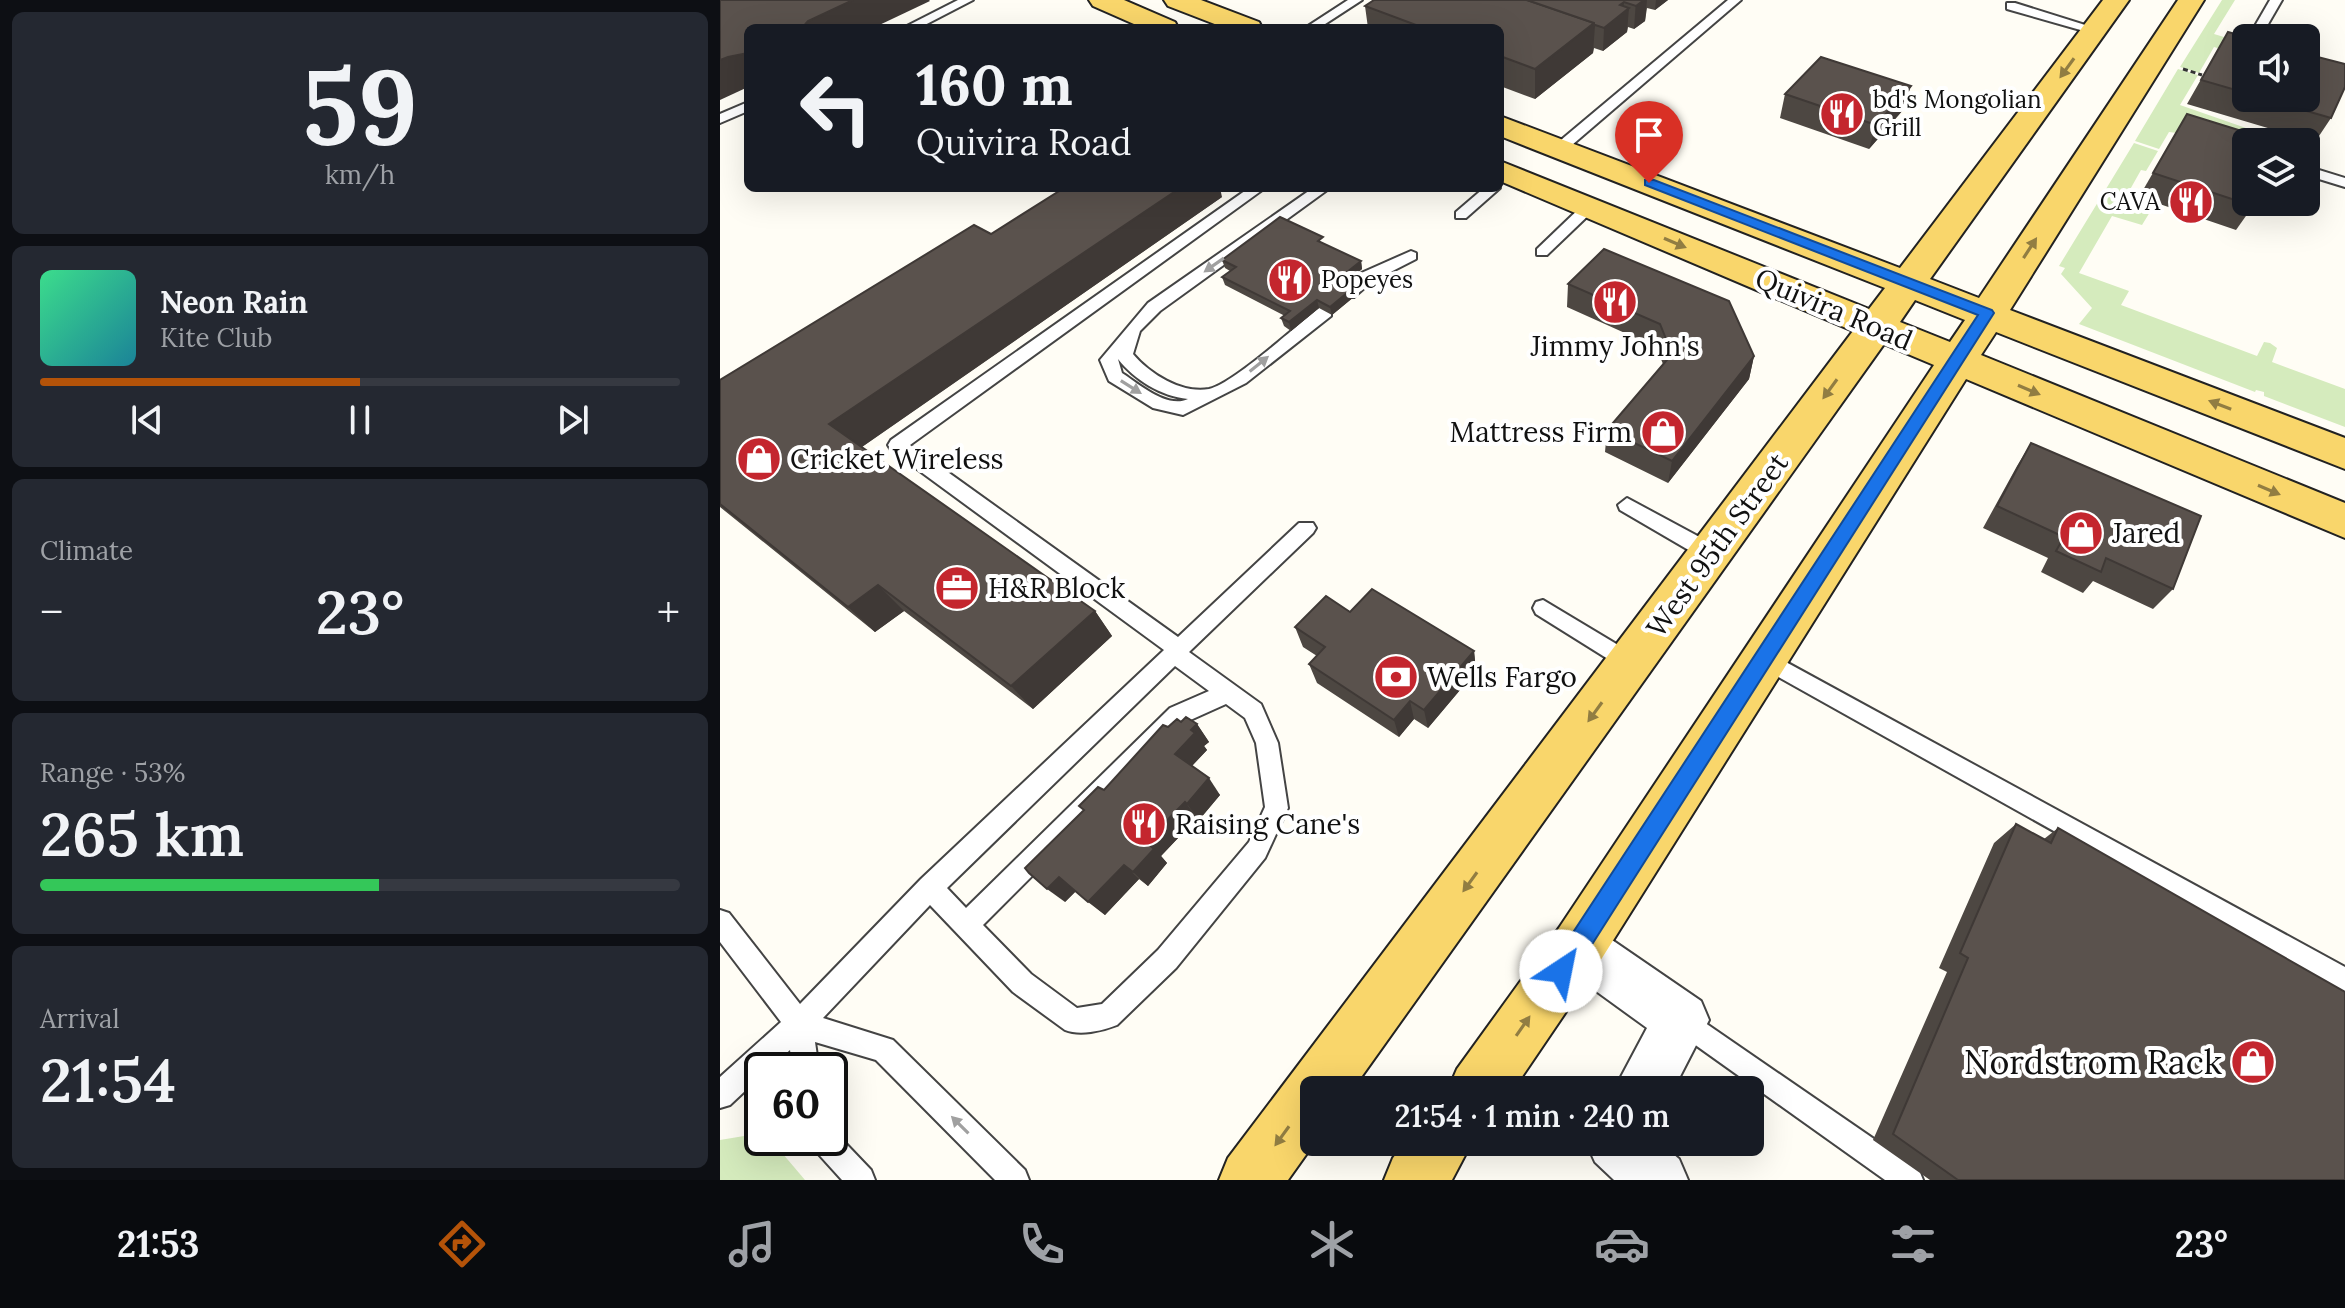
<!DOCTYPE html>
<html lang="en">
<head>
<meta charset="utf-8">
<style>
	body { margin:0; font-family:Lora,serif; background:#242831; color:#f1f3f6; height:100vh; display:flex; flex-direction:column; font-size:30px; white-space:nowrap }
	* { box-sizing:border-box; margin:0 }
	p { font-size:26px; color:#9ea1a6 }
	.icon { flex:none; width:44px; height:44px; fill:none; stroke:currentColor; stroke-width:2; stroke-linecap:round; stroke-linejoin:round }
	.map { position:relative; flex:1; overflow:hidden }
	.side { display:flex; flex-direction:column; gap:12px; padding:12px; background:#0d0f14; width:720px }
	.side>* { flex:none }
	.hud { position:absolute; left:24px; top:24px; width:760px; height:168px; border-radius:12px; box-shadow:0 8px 32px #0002; background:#171b24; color:#f1f3f6; overflow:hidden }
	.tools { position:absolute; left:1512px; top:24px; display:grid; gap:16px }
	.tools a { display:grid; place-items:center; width:88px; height:88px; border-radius:12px; background:#171b24; box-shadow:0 8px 32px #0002; font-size:40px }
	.speed { position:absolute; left:24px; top:1052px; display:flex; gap:16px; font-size:40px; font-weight:700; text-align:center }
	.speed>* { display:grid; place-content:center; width:104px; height:104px; border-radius:50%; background:#171b24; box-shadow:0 8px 32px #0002; line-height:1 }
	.speed .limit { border:4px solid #111; border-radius:12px; background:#fff; color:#111 }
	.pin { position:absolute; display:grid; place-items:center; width:68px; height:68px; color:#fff; margin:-82px -34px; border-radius:50% 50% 50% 0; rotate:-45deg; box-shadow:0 0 8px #0007 }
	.pin .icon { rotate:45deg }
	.me { position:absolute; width:88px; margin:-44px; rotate:34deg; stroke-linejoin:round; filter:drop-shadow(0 0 6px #0008) }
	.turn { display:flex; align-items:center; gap:28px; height:168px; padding:0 40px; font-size:36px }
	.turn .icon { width:104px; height:104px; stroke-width:2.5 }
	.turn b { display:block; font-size:56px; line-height:68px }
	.big { font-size:60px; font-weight:600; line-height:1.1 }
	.side .card { flex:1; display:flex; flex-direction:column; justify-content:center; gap:12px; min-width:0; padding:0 28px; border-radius:12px; background:#242831 }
	.side .dial { align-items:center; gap:0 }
	.dial b { font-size:104px; line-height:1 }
	.song { display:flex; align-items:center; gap:24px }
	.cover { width:96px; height:96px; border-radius:12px; background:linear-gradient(135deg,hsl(150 70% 55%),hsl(190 70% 35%)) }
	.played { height:8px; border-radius:4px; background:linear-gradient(90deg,#b45309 50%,#363941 50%) }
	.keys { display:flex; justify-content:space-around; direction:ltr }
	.heat { display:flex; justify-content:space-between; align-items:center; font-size:44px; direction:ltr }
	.charge { height:12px; border-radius:6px; background:linear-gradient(90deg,#34c759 53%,#363941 0) }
	.trip { position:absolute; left:580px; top:1076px; width:464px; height:80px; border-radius:12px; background:#171b24; box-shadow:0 8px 32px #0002; font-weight:600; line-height:80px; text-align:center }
	.tab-bar { display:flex; height:128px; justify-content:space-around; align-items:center; background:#090b0e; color:#9ea1a6 }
	.tab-bar .icon { width:56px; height:56px }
	.tab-bar .current { color:#b45309 }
	.tab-bar b { font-size:36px; color:#f1f3f6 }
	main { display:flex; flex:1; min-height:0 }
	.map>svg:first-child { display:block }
</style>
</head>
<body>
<main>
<section class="side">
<div class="card dial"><b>59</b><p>km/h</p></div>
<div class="card">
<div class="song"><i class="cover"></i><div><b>Neon Rain</b><p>Kite Club</p></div></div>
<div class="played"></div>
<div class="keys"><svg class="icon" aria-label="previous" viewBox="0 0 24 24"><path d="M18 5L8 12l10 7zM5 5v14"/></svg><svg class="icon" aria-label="pause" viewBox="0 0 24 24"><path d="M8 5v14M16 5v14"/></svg><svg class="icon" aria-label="next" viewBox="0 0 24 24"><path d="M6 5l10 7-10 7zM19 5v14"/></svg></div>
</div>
<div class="card"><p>Climate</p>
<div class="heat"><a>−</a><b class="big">23°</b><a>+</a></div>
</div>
<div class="card"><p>Range · 53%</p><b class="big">265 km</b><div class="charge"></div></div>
<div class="card"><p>Arrival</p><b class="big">21:54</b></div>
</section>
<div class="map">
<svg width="1625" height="1180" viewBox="0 0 1625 1180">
	<rect width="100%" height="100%" fill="#fffdf5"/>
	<!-- green -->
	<g fill="#d5ebbd">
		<polygon points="1502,0 1515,0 1494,34 1517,41 1510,52 1494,47 1479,73 1460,67"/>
		<polygon points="1458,69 1478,75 1460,105 1566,142 1526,142 1449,132 1439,149 1415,141"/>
		<polygon points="1414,143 1438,151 1426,171 1421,170 1403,202 1430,212 1422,225 1392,216 1359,273 1409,291 1401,305 1537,356 1544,342 1550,343 1557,348 1552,362 1625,389 1625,427 1544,396 1544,392 1536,390 1535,392 1359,324 1372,308 1341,274 1345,268 1339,266"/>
		<polygon points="30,1135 57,1147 85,1180 0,1180 0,1140"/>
	</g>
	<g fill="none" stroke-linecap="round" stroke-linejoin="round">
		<!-- service casing -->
		<g stroke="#444" stroke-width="4">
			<g id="service">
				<polygon points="238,0 253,0 199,28 183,28"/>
				<polygon points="628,0 642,0 599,28 585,28"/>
				<polygon points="1008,0 1021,0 845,151 835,151 835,145"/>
				<polygon points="1550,0 1562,0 1540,38 1528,38"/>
				<polygon points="1287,3 1295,3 1381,30 1371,33 1287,9"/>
				<polygon points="28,102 28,111 0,123 0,114"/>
				<polygon points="1586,166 1625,178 1625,187 1586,175"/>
				<path d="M529,188h16l-355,257 268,192 121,-114h14l3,5 -3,5 -124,119 72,52 17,39 10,65 -23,50 -89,110 -59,57c-15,6 -37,11 -52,5l-52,-38 -83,-87 -107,113 70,22 132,130 4,10h-34l-119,-120 -61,-18 4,28h-26l-3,-20 -22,20h-6v5l-32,30 -10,3v-31l61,-55 -61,-80v-32l9,3 71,91 121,-125 243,-229 -273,-200 -3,-5 3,-5zM455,666l34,25 -39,17 -204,200 -19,-20zM506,704l19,14 11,25 9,64 -16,35 -91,108 -56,54 -25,4 -46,-34 -48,-49 203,-203z"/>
				<path d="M593,188h17l-170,123 -20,20 -7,23c16,19 48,40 76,35 24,-5 88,-64 110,-81h12v8l-85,67 -63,32 -30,-7 -44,-27 -9,-21 48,-57zM398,359c17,21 42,37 70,40 -21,10 -49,-15 -66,-26z"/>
				<polygon points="764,188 780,188 746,218 736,218 736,212"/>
				<polygon points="869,203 874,204 874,210 827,255 817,255 817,249 864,204"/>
				<polygon points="691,251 696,253 696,259 651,282 634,297 622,297 620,293 639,274"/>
				<polygon points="907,498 998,547 1001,553 998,559 984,559 900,510 898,505"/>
				<polygon points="823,600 918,657 922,663 918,669 911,672 904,669 816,614 813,608 816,602"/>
				<polygon points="1044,650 1625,967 1625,994 1037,665 1034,659 1037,653"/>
				<polygon points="962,1007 1199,1170 1203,1180 1165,1180 953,1029 949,1020 953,1011"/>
				<polygon points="110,1127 151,1170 155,1180 122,1180 93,1148 89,1138 110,1138"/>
			</g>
		</g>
		<!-- minor casing -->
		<g stroke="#444" stroke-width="4">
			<g id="minor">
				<polygon points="858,921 876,929 981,1001 989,1020 953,1090 894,1090 927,1028 840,965 832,947 840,929"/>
				<polygon points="866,1142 939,1142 959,1159 968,1180 894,1180 875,1162"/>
			</g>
		</g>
		<!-- primary casing -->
		<g stroke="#222" stroke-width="4">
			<g id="primary">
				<polygon points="369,0 404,0 455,22 458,28 423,28 373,6"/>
				<polygon points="444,0 481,0 539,22 542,28 505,28 448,6"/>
				<path d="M1383,0h26l-199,279 49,19 199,-298h26l-194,310 335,128v31l-349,-137 -15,23 364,148v35l-379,-159 -369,587 -84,124h-65l9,-21 102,-141 375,-563 -50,-21 -532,746h-38l1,52 -27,38h-69l9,-22 625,-827 -353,-150v-20l369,148 16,-21 -385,-152v-20l400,152zM1195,300l50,20 -15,22 -50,-20z"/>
				<polygon points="685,1142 752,1142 732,1180 664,1180 673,1158"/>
			</g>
		</g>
		<!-- path -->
		<polyline stroke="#333" stroke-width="3" stroke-dasharray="5 3" stroke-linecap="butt" points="1463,69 1482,75"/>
		<!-- service -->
		<use href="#service" fill="#fff" fill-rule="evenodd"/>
		<!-- minor -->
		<use href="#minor" fill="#fff" fill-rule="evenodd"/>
		<!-- primary -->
		<use href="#primary" fill="#f9d66b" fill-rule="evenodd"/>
	</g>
	<!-- wall -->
	<g fill="#4d4742">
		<polygon points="654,0 948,0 935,10 927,8 925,21 914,29 908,27 907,32 883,51 874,48 873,53 815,99 780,86 780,28 648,28 645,6"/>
		<polygon points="1508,32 1526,38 1526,98 1586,98 1611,118 1595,142 1467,104"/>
		<polygon points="1065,94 1183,110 1149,149 1060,118"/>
		<polygon points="1467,114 1533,206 1516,230 1419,197"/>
		<polygon points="502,197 142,447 375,611 392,636 313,709 184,611 155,632 0,507 0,380 271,234"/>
		<polygon points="604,244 641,261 642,269 625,284 635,296 612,315 599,308 571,331 564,326 561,318 565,316 505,285 502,277 510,271 505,268 502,260"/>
		<polygon points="848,284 1034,356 1029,379 948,483 885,452 887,430 943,364 936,347 847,307"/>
		<polygon points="1311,443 1453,589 1433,609 1373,581 1363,593 1321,572 1328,558 1263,528 1297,466"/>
		<polygon points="630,612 754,651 756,671 708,728 694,719 679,737 597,683 589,664 597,656 583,647 575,627"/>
		<polygon points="461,722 477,724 489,742 484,746 487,750 472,766 500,795 479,820 477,818 441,856 447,863 428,886 419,879 385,915 356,891 345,902 364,811 384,790"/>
		<polygon points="1296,824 1324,839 1338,828 1625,1180 1210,1180 1153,1140 1227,972 1219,968 1274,843"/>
	</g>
	<!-- shaded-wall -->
	<g fill="#3f3936">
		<polygon points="133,0 209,0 210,1 153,28 82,28 88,21"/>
		<polygon points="916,0 927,0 925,21 914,29"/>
		<polygon points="936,0 948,0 935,10"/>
		<polygon points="904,2 903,13 909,8 907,32 883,51 884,28 900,5"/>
		<polygon points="874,23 875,25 873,53 815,99 815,69"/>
		<polygon points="28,53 28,87 0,100 0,60 8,57"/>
		<polygon points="1191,86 1183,110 1149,149 1156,125"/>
		<polygon points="460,188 500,188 502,197 133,453 109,424"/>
		<polygon points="641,261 642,269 619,288 617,280"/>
		<polygon points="633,288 635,296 612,315 610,307"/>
		<polygon points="597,300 599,308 571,331 569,322"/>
		<polygon points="1034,356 1029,379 948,483 952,461"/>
		<polygon points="158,585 184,611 155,632 128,607"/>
		<polygon points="375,611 392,636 313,709 291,686"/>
		<polygon points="754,651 756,671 708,728 704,710"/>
		<polygon points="690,701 694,719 679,737 674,720"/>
		<polygon points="477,724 489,742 484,746 487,750 467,771 455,754 471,730"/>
		<polygon points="489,778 500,795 479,820 467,804"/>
		<polygon points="465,802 477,818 441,856 447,863 428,886 413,872 426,842"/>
		<polygon points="404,865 419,879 385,915 368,902"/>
		<polygon points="339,877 356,891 345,902 327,889"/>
	</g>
	<!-- building -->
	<g fill="#5a524d" stroke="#3f3936" stroke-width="2">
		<polygon points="0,0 133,0 88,21 82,28 28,28 28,53 8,57 0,60"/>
		<polygon points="654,0 807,0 874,23 815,69 780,56 780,28 704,28 645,6"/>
		<polygon points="807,0 924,0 916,6 904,2 900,5 909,8 884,28 875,25 874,26 874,23"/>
		<polygon points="1508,32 1530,38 1526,38 1526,93 1481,80"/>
		<polygon points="1586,54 1625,64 1625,87 1611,118 1542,98 1586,98"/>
		<polygon points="1101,57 1191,86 1156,125 1065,94"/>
		<polygon points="1467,114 1557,142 1526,142 1526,202 1534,202 1533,206 1433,173"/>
		<polygon points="344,188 460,188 109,424 375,611 291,686 158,585 128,607 0,504 0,380 254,225 271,234"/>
		<polygon points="560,217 603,237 598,241 641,261 617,280 633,288 610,307 597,300 569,322 561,318 570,311 502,277 516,267 502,260"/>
		<polygon points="884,249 1009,301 1034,356 952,461 887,430 952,354 940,324 848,284"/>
		<polygon points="1311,443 1481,516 1453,589 1386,558 1381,572 1336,551 1344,537 1277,506"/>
		<polygon points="652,589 754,651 704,710 690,701 674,720 589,664 605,647 575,627 606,596 630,612"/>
		<polygon points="466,717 477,724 471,730 475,733 455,754 489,778 467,804 465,802 426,842 434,849 413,872 404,865 368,902 339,877 327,889 309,873 305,868 364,810 359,806 378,787 384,790 443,725 448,727 457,719 461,722"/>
		<polygon points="1296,824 1331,843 1338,828 1625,992 1625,1180 1238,1180 1173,1134 1248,958 1240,953"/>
	</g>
	<!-- one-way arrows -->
	<defs><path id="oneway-solid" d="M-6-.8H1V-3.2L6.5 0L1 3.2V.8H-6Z" transform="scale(2)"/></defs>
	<g fill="#917d42">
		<use href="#oneway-solid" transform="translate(1347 68) rotate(126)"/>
		<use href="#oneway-solid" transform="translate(955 243) rotate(23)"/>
		<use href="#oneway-solid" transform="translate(1310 248) rotate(-57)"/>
		<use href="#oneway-solid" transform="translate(1110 389) rotate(126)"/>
		<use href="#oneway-solid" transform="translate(1309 390) rotate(23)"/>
		<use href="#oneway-solid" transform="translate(1500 405) rotate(-159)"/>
		<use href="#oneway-solid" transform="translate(1549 490) rotate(23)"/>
		<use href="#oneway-solid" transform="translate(875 712) rotate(126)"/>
		<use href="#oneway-solid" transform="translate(750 882) rotate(126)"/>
		<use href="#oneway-solid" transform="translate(803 1026) rotate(-55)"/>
		<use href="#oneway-solid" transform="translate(562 1136) rotate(126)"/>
	</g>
	<g fill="#a0a0a0">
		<use href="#oneway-solid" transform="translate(494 265) rotate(145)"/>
		<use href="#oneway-solid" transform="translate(539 364) rotate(-39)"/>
		<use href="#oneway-solid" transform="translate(411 387) rotate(32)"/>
		<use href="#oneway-solid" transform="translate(240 1125) rotate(-135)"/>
	</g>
	<!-- route -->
	<polygon fill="#1a73e8" stroke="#114b97" stroke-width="2" points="925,180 934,180 1272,310 1274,313 850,979 841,982 833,979 830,971 833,963 1258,315 925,185"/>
	<!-- icons -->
	<defs>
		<g id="restaurant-disc" transform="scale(2.3)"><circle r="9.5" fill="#c4262e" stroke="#fff"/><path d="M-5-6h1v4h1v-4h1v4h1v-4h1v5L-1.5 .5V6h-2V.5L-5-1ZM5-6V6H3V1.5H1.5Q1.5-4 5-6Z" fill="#fff"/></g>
		<g id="shop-disc" transform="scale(2.3)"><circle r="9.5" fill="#c4262e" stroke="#fff"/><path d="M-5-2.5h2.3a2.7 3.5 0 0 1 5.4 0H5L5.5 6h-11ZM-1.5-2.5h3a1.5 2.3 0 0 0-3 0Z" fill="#fff"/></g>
		<g id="office-disc" transform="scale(2.3)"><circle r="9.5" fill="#c4262e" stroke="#fff"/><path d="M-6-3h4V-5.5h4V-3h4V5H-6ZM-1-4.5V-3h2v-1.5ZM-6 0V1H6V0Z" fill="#fff"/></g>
		<g id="bank-disc" transform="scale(2.3)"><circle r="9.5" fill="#c4262e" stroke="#fff"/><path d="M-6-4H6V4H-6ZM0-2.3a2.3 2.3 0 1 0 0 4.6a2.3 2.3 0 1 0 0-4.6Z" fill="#fff"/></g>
	</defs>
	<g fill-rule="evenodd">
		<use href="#restaurant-disc" x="1122" y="114"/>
		<use href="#restaurant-disc" x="1471" y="202"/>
		<use href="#restaurant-disc" x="570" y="280"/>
		<use href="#restaurant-disc" x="895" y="302"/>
		<use href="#shop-disc" x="943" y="432"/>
		<use href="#shop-disc" x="39" y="459"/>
		<use href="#shop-disc" x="1361" y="533"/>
		<use href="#office-disc" x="237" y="588"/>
		<use href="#bank-disc" x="676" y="677"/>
		<use href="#restaurant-disc" x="424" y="824"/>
		<use href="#shop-disc" x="1533" y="1062"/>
	</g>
	<g text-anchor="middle" stroke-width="8" stroke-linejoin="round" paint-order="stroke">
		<!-- far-poi labels -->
		<g font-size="24" fill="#111" stroke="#fff" text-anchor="start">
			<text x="1153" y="108">bd's Mongolian<tspan x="1153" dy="28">Grill</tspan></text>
			<text x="1440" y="210" text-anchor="end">CAVA</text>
			<text x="601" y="288">Popeyes</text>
		</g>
		<!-- street labels -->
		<g font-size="28" fill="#111" stroke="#fff">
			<text transform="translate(1114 309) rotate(23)" y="10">Quivira Road</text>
			<text transform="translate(997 545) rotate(-54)" y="10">West 95th Street</text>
		</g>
		<!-- poi labels -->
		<g font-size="28" fill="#111" stroke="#fff" text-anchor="start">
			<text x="895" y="356" text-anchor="middle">Jimmy John's</text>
			<text x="912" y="442" text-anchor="end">Mattress Firm</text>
			<text x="70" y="469">Cricket Wireless</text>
			<text x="1392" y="543">Jared</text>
			<text x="268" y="598">H&amp;R Block</text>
			<text x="707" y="687">Wells Fargo</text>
			<text x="455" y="834">Raising Cane's</text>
		</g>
		<!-- near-poi labels -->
		<g font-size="34" fill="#111" stroke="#fff" text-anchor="end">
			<text x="1502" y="1074">Nordstrom Rack</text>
		</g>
	</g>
</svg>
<div class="tools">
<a><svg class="icon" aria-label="sound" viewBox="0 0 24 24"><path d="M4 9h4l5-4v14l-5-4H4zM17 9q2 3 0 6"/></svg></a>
<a><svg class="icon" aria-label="layers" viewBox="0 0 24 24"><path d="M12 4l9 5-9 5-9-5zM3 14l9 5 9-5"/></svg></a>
</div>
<div class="speed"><div class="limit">60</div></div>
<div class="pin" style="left:929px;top:183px;background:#d93025"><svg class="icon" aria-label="arrive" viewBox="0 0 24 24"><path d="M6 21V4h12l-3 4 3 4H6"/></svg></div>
<svg class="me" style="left:841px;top:971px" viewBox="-20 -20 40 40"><circle r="19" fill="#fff"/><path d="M0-13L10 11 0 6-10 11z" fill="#1a73e8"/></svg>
<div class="trip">21:54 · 1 min · 240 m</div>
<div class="hud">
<div class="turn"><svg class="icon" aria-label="left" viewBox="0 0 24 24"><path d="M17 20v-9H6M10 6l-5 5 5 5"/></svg><div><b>160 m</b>Quivira Road</div></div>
</div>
</div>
</main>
<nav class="tab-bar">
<b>21:53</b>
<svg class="icon current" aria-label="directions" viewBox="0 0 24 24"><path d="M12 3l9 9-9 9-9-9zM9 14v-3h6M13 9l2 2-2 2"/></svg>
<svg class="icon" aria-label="music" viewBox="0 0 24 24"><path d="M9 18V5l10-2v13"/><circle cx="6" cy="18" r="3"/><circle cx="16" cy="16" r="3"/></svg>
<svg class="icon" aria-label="phone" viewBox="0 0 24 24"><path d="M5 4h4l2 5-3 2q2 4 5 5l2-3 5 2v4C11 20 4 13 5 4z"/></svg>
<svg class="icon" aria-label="climate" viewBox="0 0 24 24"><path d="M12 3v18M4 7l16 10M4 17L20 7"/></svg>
<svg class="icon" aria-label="car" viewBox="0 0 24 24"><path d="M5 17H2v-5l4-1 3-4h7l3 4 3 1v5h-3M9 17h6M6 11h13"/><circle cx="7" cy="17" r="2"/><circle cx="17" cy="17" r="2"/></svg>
<svg class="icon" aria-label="filters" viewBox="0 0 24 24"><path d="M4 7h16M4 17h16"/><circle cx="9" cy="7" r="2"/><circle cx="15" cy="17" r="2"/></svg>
<b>23°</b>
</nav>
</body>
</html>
